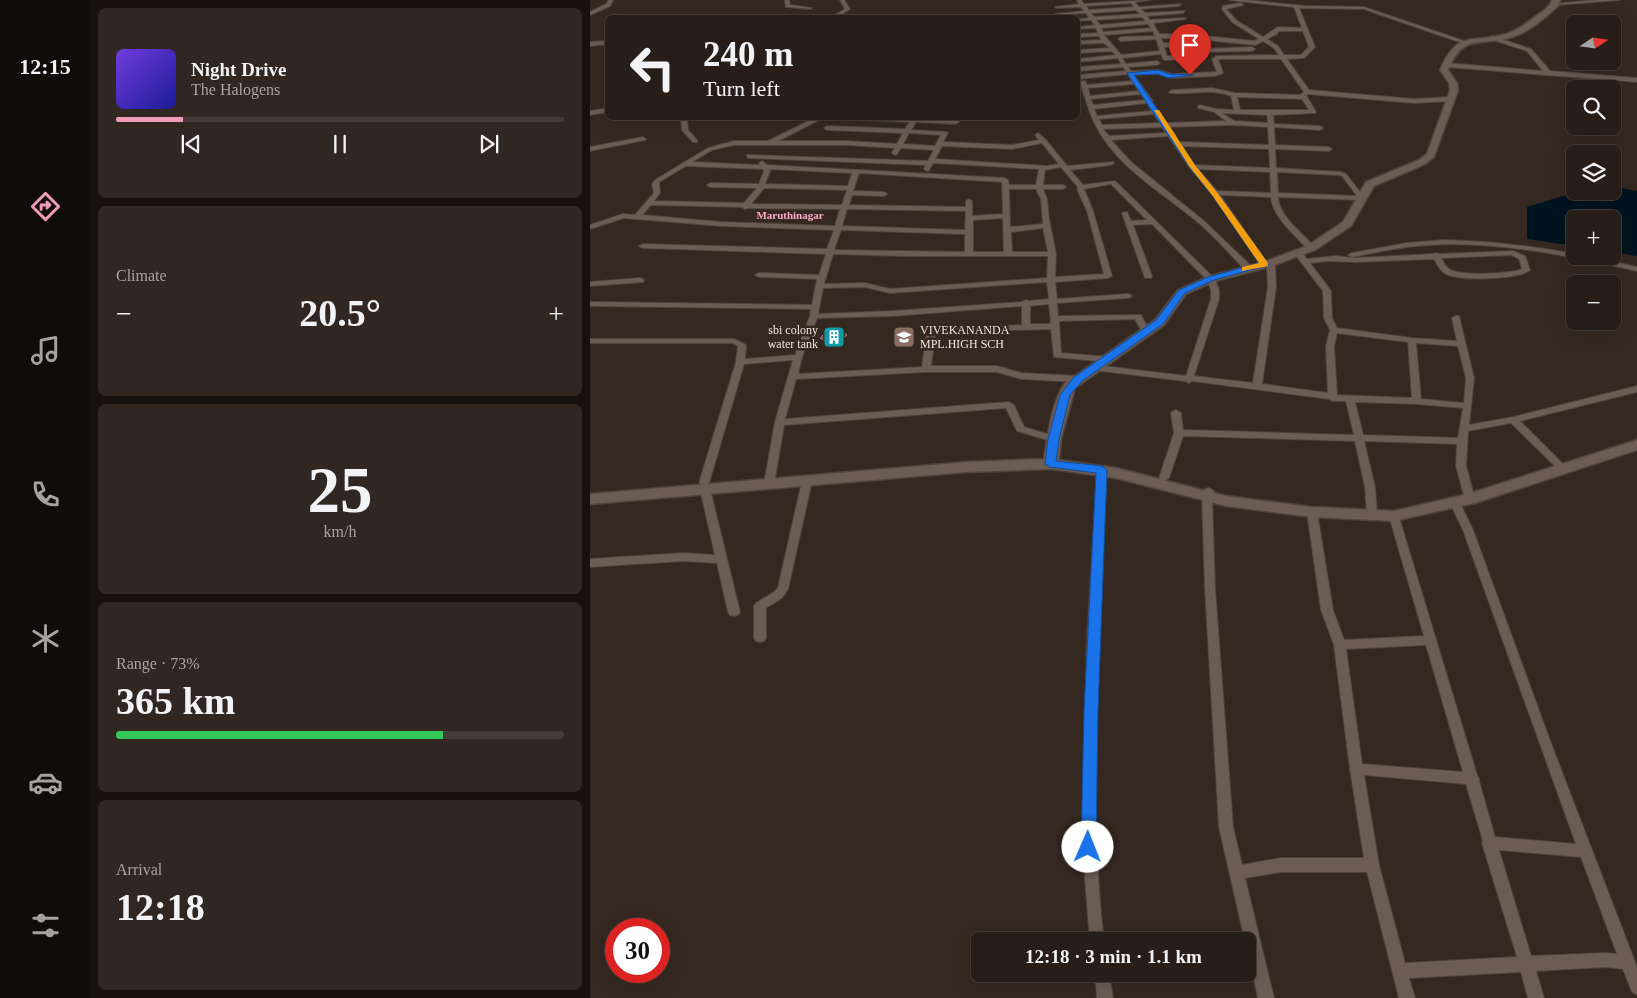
<!DOCTYPE html>
<html lang="en">
<head>
<meta charset="utf-8">
<style>
	body { margin:0; font-family:"Times New Roman",serif; background:#302722; color:#f1f3f6; height:100vh; display:flex; flex-direction:column; font-size:19px; white-space:nowrap }
	* { box-sizing:border-box; margin:0 }
	p { font-size:16px; color:#a5a2a2 }
	.icon { flex:none; width:28px; height:28px; fill:none; stroke:currentColor; stroke-width:2; stroke-linecap:round; stroke-linejoin:round }
	.map { position:relative; flex:1; overflow:hidden }
	.details { display:flex; flex-direction:column; gap:8px; padding:8px; background:#16100e; width:500px }
	.details>* { flex:none }
	.top-card { position:absolute; left:15px; top:15px; width:475px; height:105px; border-radius:8px; box-shadow:0 5px 20px #0002,0 0 0 1px #443c38; background:#281e19; color:#f1f3f6; overflow:hidden }
	.needle { width:32px; rotate:77deg }
	.fabs { position:absolute; left:976px; top:15px; display:grid; gap:10px }
	.fabs a { display:grid; place-items:center; width:55px; height:55px; border-radius:8px; background:#281e19; box-shadow:0 5px 20px #0002,0 0 0 1px #443c38; font-size:25px }
	.speed { position:absolute; left:15px; top:918px; display:flex; gap:10px; font-size:25px; font-weight:700; text-align:center }
	.speed>* { display:grid; place-content:center; width:65px; height:65px; border-radius:50%; background:#281e19; box-shadow:0 5px 20px #0002,0 0 0 1px #443c38; line-height:1 }
	.speed .limit { border:8px solid #d22; background:#fff; color:#111 }
	.pin { position:absolute; display:grid; place-items:center; width:42px; height:42px; color:#fff; margin:-51px -21px; border-radius:50% 50% 50% 0; rotate:-45deg; box-shadow:0 0 5px #0007 }
	.pin .icon { rotate:45deg }
	.me { position:absolute; width:55px; margin:-28px; rotate:1deg; stroke-linejoin:round; filter:drop-shadow(0 0 4px #0008) }
	.turn { display:flex; align-items:center; gap:18px; height:105px; padding:0 15px; font-size:22px }
	.turn .icon { width:65px; height:65px; stroke-width:2.5 }
	.turn b { display:block; font-size:35px; line-height:42px }
	.big { font-size:38px; font-weight:800; line-height:1.1 }
	.details .tile { flex:1; display:flex; flex-direction:column; justify-content:center; gap:8px; min-width:0; padding:0 18px; border-radius:8px; background:#302722 }
	.details .dial { align-items:center; gap:0 }
	.dial b { font-size:65px; line-height:1 }
	.song { display:flex; align-items:center; gap:15px }
	.cover { width:60px; height:60px; border-radius:8px; background:linear-gradient(135deg,hsl(260 70% 55%),hsl(240 70% 35%)) }
	.played { height:5px; border-radius:2px; background:linear-gradient(90deg,#ef9ab8 15%,#443c38 15%) }
	.keys { display:flex; justify-content:space-around; direction:ltr }
	.heat { display:flex; justify-content:space-between; align-items:center; font-size:28px; direction:ltr }
	.charge { height:8px; border-radius:4px; background:linear-gradient(90deg,#34c759 73%,#443c38 0) }
	.trip { position:absolute; left:381px; top:932px; width:285px; height:50px; border-radius:8px; background:#281e19; box-shadow:0 5px 20px #0002,0 0 0 1px #443c38; font-weight:800; line-height:50px; text-align:center }
	main { display:flex; flex:1; min-height:0 }
	.tabs { display:flex; flex-direction:column; width:90px; justify-content:space-around; align-items:center; background:#100c0a; color:#a5a2a2 }
	.tabs .icon { width:35px; height:35px }
	.tabs .selected { color:#ef9ab8 }
	.tabs b { font-size:22px; color:#f1f3f6 }
	.map>svg:first-child { display:block }
</style>
</head>
<body>
<main>
<nav class="tabs">
<b>12:15</b>
<svg class="icon selected" aria-label="directions" viewBox="0 0 24 24"><path d="M12 3l9 9-9 9-9-9zM9 14v-3h6M13 9l2 2-2 2"/></svg>
<svg class="icon" aria-label="music" viewBox="0 0 24 24"><path d="M9 18V5l10-2v13"/><circle cx="6" cy="18" r="3"/><circle cx="16" cy="16" r="3"/></svg>
<svg class="icon" aria-label="phone" viewBox="0 0 24 24"><path d="M5 4h4l2 5-3 2q2 4 5 5l2-3 5 2v4C11 20 4 13 5 4z"/></svg>
<svg class="icon" aria-label="climate" viewBox="0 0 24 24"><path d="M12 3v18M4 7l16 10M4 17L20 7"/></svg>
<svg class="icon" aria-label="car" viewBox="0 0 24 24"><path d="M5 17H2v-5l4-1 3-4h7l3 4 3 1v5h-3M9 17h6M6 11h13"/><circle cx="7" cy="17" r="2"/><circle cx="17" cy="17" r="2"/></svg>
<svg class="icon" aria-label="filters" viewBox="0 0 24 24"><path d="M4 7h16M4 17h16"/><circle cx="9" cy="7" r="2"/><circle cx="15" cy="17" r="2"/></svg>
</nav>
<section class="details">
<div class="tile">
<div class="song"><i class="cover"></i><div><b>Night Drive</b><p>The Halogens</p></div></div>
<div class="played"></div>
<div class="keys"><svg class="icon" aria-label="previous" viewBox="0 0 24 24"><path d="M18 5L8 12l10 7zM5 5v14"/></svg><svg class="icon" aria-label="pause" viewBox="0 0 24 24"><path d="M8 5v14M16 5v14"/></svg><svg class="icon" aria-label="next" viewBox="0 0 24 24"><path d="M6 5l10 7-10 7zM19 5v14"/></svg></div>
</div>
<div class="tile"><p>Climate</p>
<div class="heat"><a>−</a><b class="big">20.5°</b><a>+</a></div>
</div>
<div class="tile dial"><b>25</b><p>km/h</p></div>
<div class="tile"><p>Range · 73%</p><b class="big">365 km</b><div class="charge"></div></div>
<div class="tile"><p>Arrival</p><b class="big">12:18</b></div>
</section>
<div class="map">
<svg width="1047" height="998" viewBox="0 0 1047 998">
	<rect width="100%" height="100%" fill="#352821"/>
	<!-- water -->
	<polygon fill="#00141f" points="1023,184 1035,189 1047,191 1047,256 1023,252 1022,219 985,219 985,246 937,239 937,207 989,191 1022,191"/>
	<!-- building -->
	<polygon fill="#8d493c" stroke="#8d7b77" points="251,330 257,335 250,341 238,343 230,338 236,332"/>
	<g fill="none" stroke-linecap="round" stroke-linejoin="round">
		<!-- street casing -->
		<g stroke="#4e443d" stroke-width="2">
			<g id="street">
				<polygon points="19,0 23,0 20,6 0,15 0,12 16,4"/>
				<polygon points="195,0 199,0 200,5 222,8 220,9 196,7"/>
				<polygon points="250,0 254,0 260,9 246,18 240,18 255,9"/>
				<path d="M487,0h4l3,4 66,-4 -15,2 4,5 42,-3 -2,2 -38,3 4,4 40,-2 -2,2 -36,3 3,4 34,-2 2,1 -33,4 6,11h26l69,7 5,-2 -27,-17 -10,-13 1,-3 18,-3 2,2 -17,4 10,11 27,17 15,-10 24,1 -8,-21 -65,-7h17l59,6 59,1 103,35 -5,1 -98,-34 -65,-1 16,39 -11,11 -17,1 22,31 105,9 37,-2 3,2 -3,2 -37,2 -106,-9 -2,1 10,17 -1,1 -42,2 1,9 46,2 3,2 -3,2 -46,-3 1,18 54,2 3,2 -3,2 -54,-2 1,19 65,4 5,2 18,23 -4,3 -82,-3c1,20 25,36 37,51l-4,2h-3c-12,-15 -36,-33 -37,-53l-51,-2 47,68 4,-3 4,2 1,25 -14,97 66,9 -2,-47 4,-16 -6,-12 -1,-27 -26,-34 1,-2h6l3,4 28,-3 20,2 78,-4 3,-1 3,1 74,-3 12,5 5,14c-12,10 -70,11 -84,4 -6,-3 -9,-10 -12,-15l-79,3 -27,-1 -18,2 21,28 1,27 5,10 75,10 45,3 -5,-23 4,-2h3l15,62 -5,47 44,-8 124,-31v6l-117,29 47,47 -2,2h-6l-48,-47 -43,8 -2,35 9,33 -5,3 -5,-3 -9,-33 1,-22 -93,-3 11,46 2,29 -5,4 -5,-4 -2,-29 -10,-46 -172,-5 -14,42 -5,3 -3,-1 -2,-2 15,-45 -3,-20 2,-2 3,-1 5,3 2,17 171,5 -8,-34h-13l-4,-2 -137,-18 -3,2 -4,-2 -93,-11 -1,-2 4,-3 91,11 25,-77v-9l-4,-10 -55,-56 -19,1 19,51 -1,2h-6l-23,-65 5,-1 4,9 16,-1 -36,-36 -27,5 9,22 19,65 -4,2 -53,4 2,17 71,-5 4,2 -4,2 -71,5 1,13 80,-1h3l9,17 -1,2h-6l-8,-15 -76,2 2,32 50,4 1,2 -4,3 -54,-5 -3,-28 -114,3 -2,2 -4,32h66l25,7 56,3 4,3 -4,3 -57,-3 -24,-7h-71l-130,7 -11,40 224,-17 5,3 10,22 33,10 2,2 -2,2 -3,1 -37,-11 -11,-23 -222,17 -10,59 -5,3 -5,-3 11,-62 18,-62 -49,4 -35,119 -3,3 4,3 30,123 -2,3 -4,1 -4,-1 -2,-3 -11,-49 -34,-2 -93,6v-8l93,-6 32,2 -15,-66 3,-3 -4,-3 37,-121 2,-16 -5,-3h-143v-4h144l12,6 -1,14 50,-4 15,-39 1,-7 -221,-3v-4l222,3 5,-26 -58,-2 -4,-2 4,-2 60,2 7,-21 -183,-6 -4,-2 4,-2 184,5 7,-19 -113,-4 -97,-8 -34,11v-4l33,-11 12,1 19,-22 -2,-9 3,-4 53,-32 26,-7h34l47,-23 3,2 -1,1 -39,20h68l51,3 6,-11 -76,-3 -3,-2 3,-2 78,3 5,-7 -44,-2 -3,-2h34l61,3 1,1 -3,2 -40,-2 -5,8 36,2 1,1 -5,9 69,3 27,-5 -4,-5 3,-2 8,7 21,26 46,-4 1,1 -3,2 -41,5 13,15 32,-4 100,98 4,11v9l-25,77 59,7 15,-96 -1,-20h-5l-49,-73 -23,-26 -22,-32 -57,4 20,22 73,59 47,45v4h-6c-15,-16 -29,-32 -45,-46 -35,-30 -81,-55 -103,-96 -8,-14 -12,-31 -17,-46l5,-1 2,4 45,-4 -4,-7 -50,5v-4l48,-4 -3,-4 -45,4v-4l43,-3 -3,-6 -40,4v-3l38,-4 -4,-4 -34,2v-3l32,-2 -6,-5 -26,1v-3l23,-1 -2,-4 -21,1v-3l20,-1 -2,-5 -18,1v-2l17,-2 -4,-5 -13,1v-2l11,-1 -3,-5 -29,2 -2,-1 29,-3 -3,-4 -24,1 -2,-1 24,-3zM541,3l3,4 -45,3 -3,-4zM546,10l4,4 -46,3 -3,-4zM552,17l4,4 -46,4 -4,-5zM558,24l3,4 -48,4 -2,-4zM563,31l2,5 -34,1 -3,2 3,2 35,-2 4,12 -39,4 -17,-20zM689,31h24l6,16 -8,8h-17l-6,-9 -11,-7 10,-5zM571,38h24l70,7 8,-4 11,7 5,7 -63,1 -4,3 5,13h-2l-43,2 -14,-4 -27,1 -3,-4 29,-2 3,-2 -3,-2 -31,3 -4,-6 39,-4 2,5 2,1 27,-1 3,-2v-5l57,-1 3,-2 -3,-2 -48,2h-11l-12,-6h-18zM574,47h16l9,4v5h-22zM628,59h63l23,33 -4,3 -65,-2 -23,-5 -40,2 -3,2 1,1c21,2 41,-5 61,3l3,14 -18,-1 -16,-4 -2,1v2l16,4 12,9 -60,2 -14,-21 1,-1 -19,-26 24,-1 14,4 43,-2 8,-3zM544,84l5,7 -49,5 -2,-8zM551,94l4,6 -52,5 -2,-6zM647,97l65,2 7,11h-69zM557,103l5,8 -55,5 -3,-7zM632,113l45,2 1,8 -34,-2zM564,114l6,9 -58,2 -3,-6zM642,125l36,2 1,18 -90,-3 -5,-7 1,-1 -7,-7zM572,127l4,6 -57,3 -6,-7zM319,133l32,2 -6,11 -32,-2zM452,143l17,21 -12,2 -112,-7 7,-13 70,3zM144,145h112l49,3 -3,5 3,2 2,-1 4,-6 33,2 -6,11 -181,-6v2l2,1 177,7 -2,4 3,2 2,-1 4,-7 106,6 -3,16h-27l-1,-5 -3,-2 -238,-13 -5,-4 -3,2 1,2 -68,-3 20,-12zM591,146l88,3 1,19 -76,-3zM96,166l77,3 1,2 -5,13 -49,-1 -3,2 3,2 47,1 -13,15 -90,-2 6,-8 -1,-11zM471,167l17,20 -1,2 10,22 17,63 -49,3 1,-23 -7,-35 -2,-20 -4,-10h20l3,-2 -3,-2h-20l2,-15zM179,169l83,4 -4,13 -83,-2 5,-13zM607,169l73,3 1,21 -54,-2zM687,172l61,3 4,1 15,20 -79,-3zM269,173l143,9 1,32 -31,2v-15l-3,-2 -3,2v6l-117,-2 3,-10 32,1 3,-2 -3,-2 -31,-1zM174,188l83,2 -5,15 -91,-1zM419,189h27l5,10 2,25 -33,3zM61,205l91,2 3,2 3,-1 92,1 -5,17 -114,-4 -79,-7zM257,209l119,2 -1,19 -123,-4zM413,218l1,34h-31v-32zM453,228l5,24h-36l-1,-20zM251,230l124,4v18l-131,-2zM243,254l70,2h145l-1,22 -157,11 -25,-6 -41,1zM922,255l7,4 3,10c-12,5 -59,7 -71,1 -5,-2 -7,-7 -10,-12zM457,282l2,17 -20,2 -3,-1 -4,2 -129,9 -75,3 5,-26 42,-1 25,6zM459,304l2,20h-21v-18zM432,306v19l-90,3 -5,5 -5,34 -124,7 4,-17 15,-39 76,-2zM747,333l71,9 4,56 -75,-3 -3,-49zM826,343l42,3 8,32 -2,25 -43,-4zM765,402l62,2 46,4 -5,30 -95,-3z"/>
				<polygon points="1006,0 1030,0 965,5 963,4"/>
				<polygon points="902,36 941,49 960,71 1047,78 1047,82 856,67 853,65 856,63 953,71 937,51 900,39"/>
				<polygon points="18,41 18,44 0,46 0,42"/>
				<polygon points="18,108 18,112 0,115 0,111"/>
				<polygon points="91,118 97,118 98,130 107,140 107,142 103,142 92,130"/>
				<polygon points="53,137 56,139 55,140 0,151 0,147"/>
				<path d="M854,240c44,1 87,6 131,14v2h14l48,11v4c-72,-16 -147,-32 -221,-25 -21,2 -43,7 -64,11l-4,-2 4,-2 55,-10z"/>
				<polygon points="50,278 54,280 53,282 0,286 0,282"/>
				<path d="M512,467l5,3c-5,82 -9,165 -10,247 -2,75 -2,150 7,224h-14l-6,-74 -1,-74 4,-152 8,-137 2,-34z"/>
				<polygon points="217,478 222,481 198,589 192,598 176,608 176,638 174,641 170,642 166,641 164,638 164,606 166,603 184,592 188,588 212,481"/>
				<path d="M619,488l5,3 -2,6 3,92 18,238 9,38 39,-7h83l-14,-89 -16,-124 -13,-35 -14,-98 5,-4 5,4 16,98 11,30 80,-4 -35,-120 1,-2h8l79,261 2,4v2l16,56 81,7 -113,-314 -13,-27 1,-2h8l14,29 79,216 85,221v28l-5,-3 -9,-23 -18,-2 -69,4 8,27h-16l-7,-26 -112,6 6,20h-16l-32,-126h-86l-36,6 29,120h-16l-10,-47v-10h-3l-26,-114 -14,-238 -3,-92 3,-8zM836,645l37,127 -101,-8 -16,-115zM774,775l102,9 17,57 -1,2 35,114 -112,6 -26,-98zM909,850l82,7 36,97 -12,-1 -74,3z"/>
				<polygon points="505,974 519,974 523,998 507,998"/>
			</g>
		</g>
		<!-- secondary casing -->
		<g stroke="#4e443d" stroke-width="3">
			<path id="secondary" d="M962,0h8l-2,6c-13,12 -29,26 -46,31 -32,10 -48,-5 -64,33l9,13 1,7 -24,67 -9,7 -51,22 -23,40 -36,24 -46,17 -54,14 -29,13 -22,31 -89,63 -14,51 -2,21 57,8 110,28 86,11 82,4 74,-17 169,-54v10l-162,53 -81,18 -82,-4 -86,-11 -110,-28 -65,-9 -84,3 -377,32v-10l377,-32 77,-3c4,-24 7,-55 21,-76l91,-64 22,-29 29,-13 54,-14 46,-17 36,-24 23,-40 53,-22 8,-6 23,-64 -1,-7 -9,-13c18,-41 31,-26 66,-36 11,-3 21,-11 30,-18 6,-4 14,-9 16,-16z"/>
		</g>
		<!-- street -->
		<use href="#street" fill="#6b5c54" fill-rule="evenodd"/>
		<!-- secondary -->
		<use href="#secondary" fill="#6b5c54" fill-rule="evenodd"/>
	</g>
	<!-- route -->
	<polygon fill="#1a73e8" stroke="#114b97" points="568,70 579,74 603,75 578,78 568,74 544,75 605,165 627,192 679,265 624,280 595,293 573,324 492,381 480,395 469,439 466,461 512,466 517,470 508,711 506,847 504,852 498,854 493,852 491,847 494,711 506,473 460,467 455,464 458,439 470,395 484,377 566,320 589,290 618,277 669,263 622,195 600,168 537,73"/>
	<!-- slow -->
	<polygon fill="#f59e0b" points="564,110 569,110 605,165 627,192 678,263 678,266 652,271 652,267 669,263 622,195 599,166"/>
	<!-- icons -->
	<defs>
		<g id="building-square" transform="scale(1.125)"><rect x="-9" y="-9" width="18" height="18" rx="4" fill="#0f9aa8" stroke="#352821"/><path d="M-4-6H4V6H1V3H-1V6H-4ZM-2.5-4.3h1.7v1.8h-1.7ZM.8-4.3h1.7v1.8H.8ZM-2.5-1h1.7V.8h-1.7ZM.8-1h1.7V.8H.8Z" fill="#fff"/></g>
		<g id="school-square" transform="scale(1.125)"><rect x="-9" y="-9" width="18" height="18" rx="4" fill="#8d6e63" stroke="#352821"/><path d="M0-5L7-2L0 1L-7-2ZM-4 1L0 2.5L4 1V4Q0 6-4 4Z" fill="#fff"/></g>
	</defs>
	<g fill-rule="evenodd">
		<use href="#building-square" x="244" y="337"/>
		<use href="#school-square" x="314" y="337"/>
	</g>
	<g text-anchor="middle" stroke-width="5" stroke-linejoin="round" paint-order="stroke">
		<!-- far-neighbourhood labels -->
		<g font-size="11" font-weight="bold" fill="#fcabc7" stroke="#352821">
			<text x="200" y="219">Maruthinagar</text>
		</g>
		<!-- poi labels -->
		<g font-size="12" fill="#ede4df" stroke="#352821" text-anchor="end">
			<text x="228" y="334">sbi colony<tspan x="228" dy="14">water tank</tspan></text>
			<text x="330" y="334" text-anchor="start">VIVEKANANDA<tspan x="330" dy="14">MPL.HIGH SCH</tspan></text>
		</g>
	</g>
</svg>
<div class="fabs">
<a><svg class="needle" viewBox="-14 -14 28 28"><path d="M0-13l5 13h-10z" fill="#e53935"/><path d="M0 13l5-13h-10z" fill="#a5a2a2"/></svg></a>
<a><svg class="icon" aria-label="search" viewBox="0 0 24 24"><circle cx="10" cy="10" r="6"/><path d="M15 15l6 6"/></svg></a>
<a><svg class="icon" aria-label="layers" viewBox="0 0 24 24"><path d="M12 4l9 5-9 5-9-5zM3 14l9 5 9-5"/></svg></a>
<a>+</a>
<a>−</a>
</div>
<div class="speed"><div class="limit">30</div></div>
<div class="pin" style="left:600px;top:75px;background:#d93025"><svg class="icon" aria-label="arrive" viewBox="0 0 24 24"><path d="M6 21V4h12l-3 4 3 4H6"/></svg></div>
<svg class="me" style="left:498px;top:847px" viewBox="-20 -20 40 40"><circle r="19" fill="#fff"/><path d="M0-13L10 11 0 6-10 11z" fill="#1a73e8"/></svg>
<div class="trip">12:18 · 3 min · 1.1 km</div>
<div class="top-card">
<div class="turn"><svg class="icon" aria-label="left" viewBox="0 0 24 24"><path d="M17 20v-9H6M10 6l-5 5 5 5"/></svg><div><b>240 m</b>Turn left</div></div>
</div>
</div>
</main>
</body>
</html>
